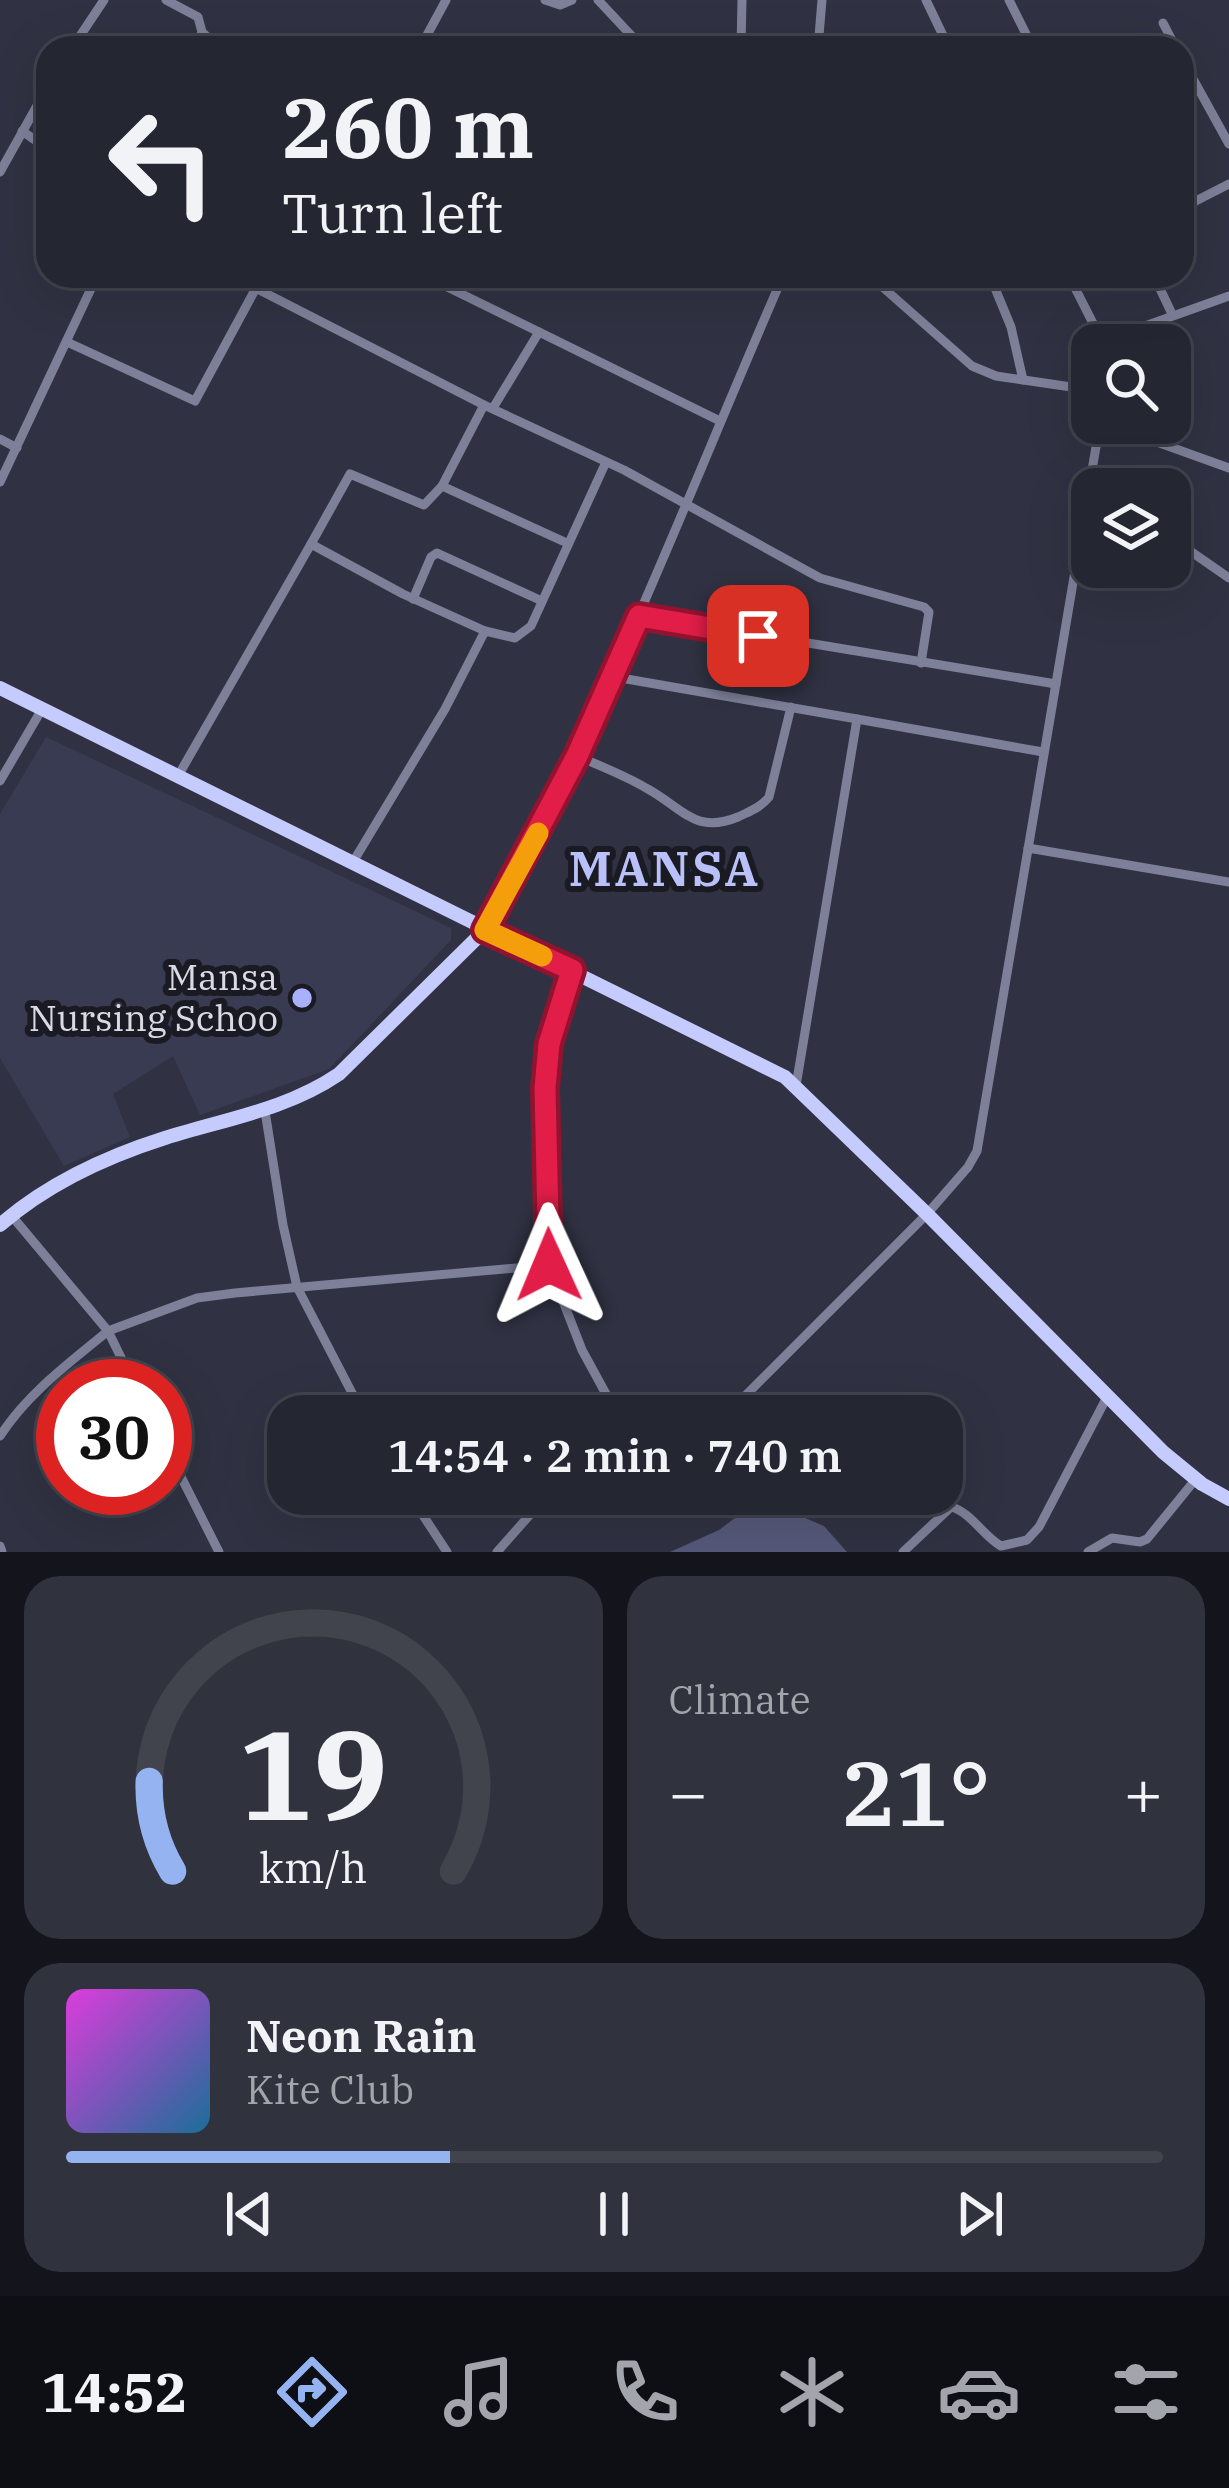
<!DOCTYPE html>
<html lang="en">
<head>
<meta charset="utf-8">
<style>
	body { margin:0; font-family:"IBM Plex Serif",serif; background:#30323e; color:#f1f3f6; height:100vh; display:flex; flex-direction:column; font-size:45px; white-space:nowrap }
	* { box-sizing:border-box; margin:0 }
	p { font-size:39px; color:#a3a5ac }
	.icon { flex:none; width:66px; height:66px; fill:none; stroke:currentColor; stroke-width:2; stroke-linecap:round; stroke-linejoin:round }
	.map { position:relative; height:1552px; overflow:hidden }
	.sheet { display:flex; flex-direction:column; gap:24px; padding:24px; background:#14151c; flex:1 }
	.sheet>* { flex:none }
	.banner { position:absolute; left:36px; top:36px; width:1158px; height:252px; border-radius:36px; box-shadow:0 12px 48px #0002,0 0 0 3px #41434d; background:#242632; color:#f1f3f6; overflow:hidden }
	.buttons { position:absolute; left:1071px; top:324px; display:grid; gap:24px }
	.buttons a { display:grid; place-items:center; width:120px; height:120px; border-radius:24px; background:#242632; box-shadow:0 12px 48px #0002,0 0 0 3px #41434d; font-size:60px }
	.speed { position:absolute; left:36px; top:1359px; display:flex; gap:24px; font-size:60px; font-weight:700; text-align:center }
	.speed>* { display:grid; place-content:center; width:156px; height:156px; border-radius:50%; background:#242632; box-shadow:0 12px 48px #0002,0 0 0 3px #41434d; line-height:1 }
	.speed .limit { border:18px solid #d22; background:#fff; color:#111 }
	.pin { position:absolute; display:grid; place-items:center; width:102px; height:102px; color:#fff; margin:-51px; border-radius:24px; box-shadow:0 6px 18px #0006 }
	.me { position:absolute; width:132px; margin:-66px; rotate:359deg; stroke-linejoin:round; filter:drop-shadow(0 0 9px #0008) }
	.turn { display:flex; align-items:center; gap:42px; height:252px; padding:0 48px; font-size:54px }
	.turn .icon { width:156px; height:156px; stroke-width:2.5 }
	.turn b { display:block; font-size:84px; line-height:102px }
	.big { font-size:90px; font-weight:600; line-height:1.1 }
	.sheet .card { flex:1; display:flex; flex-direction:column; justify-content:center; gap:18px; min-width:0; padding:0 42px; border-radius:36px; background:#30323e }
	.sheet .dial { align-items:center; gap:0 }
	.dial svg { height:312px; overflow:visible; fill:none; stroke:#41434d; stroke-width:7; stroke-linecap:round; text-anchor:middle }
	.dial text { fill:#f1f3f6; stroke:none }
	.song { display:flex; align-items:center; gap:36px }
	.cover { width:144px; height:144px; border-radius:18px; background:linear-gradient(135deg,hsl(300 70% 55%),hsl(200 70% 35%)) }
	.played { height:12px; border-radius:6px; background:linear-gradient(90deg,#95b2f1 35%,#41434d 35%) }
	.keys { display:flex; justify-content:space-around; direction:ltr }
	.heat { display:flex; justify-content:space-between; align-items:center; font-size:66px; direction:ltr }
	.sheet .tiles { flex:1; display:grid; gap:24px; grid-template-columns:1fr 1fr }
	.card:last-child { grid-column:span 2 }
	.trip { position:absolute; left:267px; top:1395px; width:696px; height:120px; border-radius:36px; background:#242632; box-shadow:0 12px 48px #0002,0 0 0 3px #41434d; font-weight:600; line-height:120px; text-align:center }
	.menu { display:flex; height:192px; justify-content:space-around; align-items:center; background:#0e0f14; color:#a3a5ac }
	.menu .icon { width:84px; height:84px }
	.menu .selected { color:#95b2f1 }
	.menu b { font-size:54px; color:#f1f3f6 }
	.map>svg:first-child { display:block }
</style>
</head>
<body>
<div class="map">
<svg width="1229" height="1552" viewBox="0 0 1229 1552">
	<rect width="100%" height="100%" fill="#303243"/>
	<!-- built -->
	<polygon fill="#393b53" points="46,737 451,928 451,940 329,1069 200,1115 173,1056 113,1094 130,1137 64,1166 0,1058 0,814"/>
	<!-- green -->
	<polygon fill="#555979" points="760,1499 824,1526 847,1552 670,1552 719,1530"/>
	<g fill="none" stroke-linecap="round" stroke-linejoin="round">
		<!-- street -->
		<g stroke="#7d8098" stroke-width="9">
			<polyline points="166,0 198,17 202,32"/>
			<polyline points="545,0 560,5 572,0"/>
			<polyline points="598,0 643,48"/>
			<polyline points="926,0 949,48"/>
			<polyline points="1009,0 1033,48"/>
			<polyline points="1163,23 1176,48"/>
			<polyline points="72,48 104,0"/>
			<polyline points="195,48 202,32 220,48"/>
			<polyline points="420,48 446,0"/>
			<polyline points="741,48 742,0"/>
			<polyline points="818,48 822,0"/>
			<polyline points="1182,59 1229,144"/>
			<polyline points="22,131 48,149"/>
			<polyline points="0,172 48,86"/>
			<polyline points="1182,208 1229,184"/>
			<polyline points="232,276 484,405 624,470 820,578 924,607 929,612 921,663"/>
			<polyline points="425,276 720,421"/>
			<polyline points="870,276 972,366 996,376 1092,390"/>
			<polyline points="990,276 1011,327 1023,380"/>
			<polyline points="1069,276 1104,345"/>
			<polyline points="1154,276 1172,314"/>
			<polyline points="1103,341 1229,296"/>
			<polyline points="67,342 195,401 256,288"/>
			<polyline points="493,408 539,332"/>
			<polyline points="1104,423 1229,468"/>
			<polyline points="0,439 17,448"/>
			<polyline points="0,482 97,276"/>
			<polyline points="442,486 567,543"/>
			<polyline points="1170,537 1229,578"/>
			<polyline points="311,544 350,474 424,505 442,486 484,405"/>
			<polyline points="413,599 431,557 437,553 542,601"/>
			<polyline points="639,615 1056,684"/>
			<polyline points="615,677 857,719 796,1086"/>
			<polyline points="857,719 1043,752"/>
			<path d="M577,756c23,10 47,19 69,32 36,19 48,47 92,29 12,-6 22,-9 31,-20l22,-90"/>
			<polyline points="178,776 311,544 403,594 485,631"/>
			<polyline points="0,781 42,709"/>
			<polyline points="1028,848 1229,882"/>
			<polyline points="353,862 445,709 485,631 515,638 531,626 606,462"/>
			<path d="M485,930c118,-209 202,-434 298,-654"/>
			<polyline points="265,1111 283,1225 297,1287 364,1416"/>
			<polyline points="11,1215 108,1331 197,1298 235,1293 549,1265 582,1350 618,1416"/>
			<polyline points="549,1265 545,1088 549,1044 571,969"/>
			<polyline points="725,1416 927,1214 968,1167 977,1151 1100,423"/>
			<path d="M0,1436c28,-43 69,-73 108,-105l27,55"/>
			<polyline points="165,1445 219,1552"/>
			<polyline points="409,1494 447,1552"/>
			<polyline points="0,1546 2,1552"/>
			<polyline points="497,1552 535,1509 561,1494"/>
			<path d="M903,1552l48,-45c20,5 32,29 50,39l26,-6 12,-13 68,-130"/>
			<polyline points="1088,1552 1112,1538 1140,1542 1147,1539 1195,1480"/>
		</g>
		<!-- primary -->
		<g stroke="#c5cbfd" stroke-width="14">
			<polyline points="0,688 785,1077 927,1214 1163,1452 1202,1484 1229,1499"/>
			<path d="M0,1225c47,-41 105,-68 165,-87 60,-19 121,-28 174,-64l146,-144"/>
		</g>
	</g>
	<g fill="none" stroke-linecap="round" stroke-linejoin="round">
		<!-- route casing -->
		<g stroke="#92132f" stroke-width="30">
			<polyline id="route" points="549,1265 545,1088 549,1044 572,970 485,930 577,756 639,616 758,636"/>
		</g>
		<!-- route -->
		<use href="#route" stroke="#e11d48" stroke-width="21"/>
		<!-- slow -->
		<polyline stroke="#f59e0b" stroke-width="21" points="538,833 485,930 542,956"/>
	</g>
	<!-- markers -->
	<circle fill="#a9b0fc" stroke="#1a1b22" stroke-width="4.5" cx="302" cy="998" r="12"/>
	<g text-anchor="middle" stroke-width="12" stroke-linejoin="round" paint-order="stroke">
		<!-- poi labels -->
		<g font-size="36" fill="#d8dae5" stroke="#1a1b22" text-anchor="end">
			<text x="278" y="990">Mansa<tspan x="278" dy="41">Nursing Schoo</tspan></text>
		</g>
		<!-- district labels -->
		<g font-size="48" font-weight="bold" letter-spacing="3" fill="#bac0f9" stroke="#1a1b22">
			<text x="665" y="886">MANSA</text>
		</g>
	</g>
</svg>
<div class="buttons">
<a><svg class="icon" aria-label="search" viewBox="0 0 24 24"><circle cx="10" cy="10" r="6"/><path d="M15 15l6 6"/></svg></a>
<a><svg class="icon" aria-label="layers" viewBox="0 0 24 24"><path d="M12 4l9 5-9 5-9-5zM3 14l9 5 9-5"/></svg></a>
</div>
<div class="speed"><div class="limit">30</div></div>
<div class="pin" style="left:758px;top:636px;background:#d93025"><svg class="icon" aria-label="arrive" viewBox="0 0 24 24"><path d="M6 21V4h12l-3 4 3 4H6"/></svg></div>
<svg class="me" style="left:549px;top:1265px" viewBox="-20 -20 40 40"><path d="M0-17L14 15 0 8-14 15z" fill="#e11d48" stroke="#fff" stroke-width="4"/></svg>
<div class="trip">14:54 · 2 min · 740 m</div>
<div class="banner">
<div class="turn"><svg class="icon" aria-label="left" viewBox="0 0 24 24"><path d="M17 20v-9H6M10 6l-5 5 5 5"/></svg><div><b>260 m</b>Turn left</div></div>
</div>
</div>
<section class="sheet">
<div class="tiles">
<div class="card dial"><svg viewBox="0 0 100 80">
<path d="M14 69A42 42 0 1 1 86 69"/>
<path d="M14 69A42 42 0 0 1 8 46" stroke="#95b2f1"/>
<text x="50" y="56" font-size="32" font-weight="700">19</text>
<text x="50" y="72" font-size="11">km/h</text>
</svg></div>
<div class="card"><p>Climate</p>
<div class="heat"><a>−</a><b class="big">21°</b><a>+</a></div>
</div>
<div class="card">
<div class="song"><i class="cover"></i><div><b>Neon Rain</b><p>Kite Club</p></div></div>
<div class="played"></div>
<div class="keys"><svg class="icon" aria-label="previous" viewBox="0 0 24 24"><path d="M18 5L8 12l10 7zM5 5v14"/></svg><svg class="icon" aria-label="pause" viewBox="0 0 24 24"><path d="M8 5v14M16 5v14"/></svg><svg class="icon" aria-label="next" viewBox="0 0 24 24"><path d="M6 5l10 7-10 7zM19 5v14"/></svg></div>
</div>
</div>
</section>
<nav class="menu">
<b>14:52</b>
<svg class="icon selected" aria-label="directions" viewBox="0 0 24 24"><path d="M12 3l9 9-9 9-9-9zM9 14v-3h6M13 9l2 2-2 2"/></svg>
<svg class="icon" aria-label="music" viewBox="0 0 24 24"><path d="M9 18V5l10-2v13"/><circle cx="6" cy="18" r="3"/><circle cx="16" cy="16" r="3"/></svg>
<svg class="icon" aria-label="phone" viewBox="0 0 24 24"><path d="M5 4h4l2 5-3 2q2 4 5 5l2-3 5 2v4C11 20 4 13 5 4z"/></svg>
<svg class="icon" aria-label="climate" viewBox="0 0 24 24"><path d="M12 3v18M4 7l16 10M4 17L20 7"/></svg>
<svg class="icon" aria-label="car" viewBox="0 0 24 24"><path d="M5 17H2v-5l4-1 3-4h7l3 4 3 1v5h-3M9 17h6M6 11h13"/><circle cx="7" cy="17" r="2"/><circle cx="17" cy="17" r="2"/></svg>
<svg class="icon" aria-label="filters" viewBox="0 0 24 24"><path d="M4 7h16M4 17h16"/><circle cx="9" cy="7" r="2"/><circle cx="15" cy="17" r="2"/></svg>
</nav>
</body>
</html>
